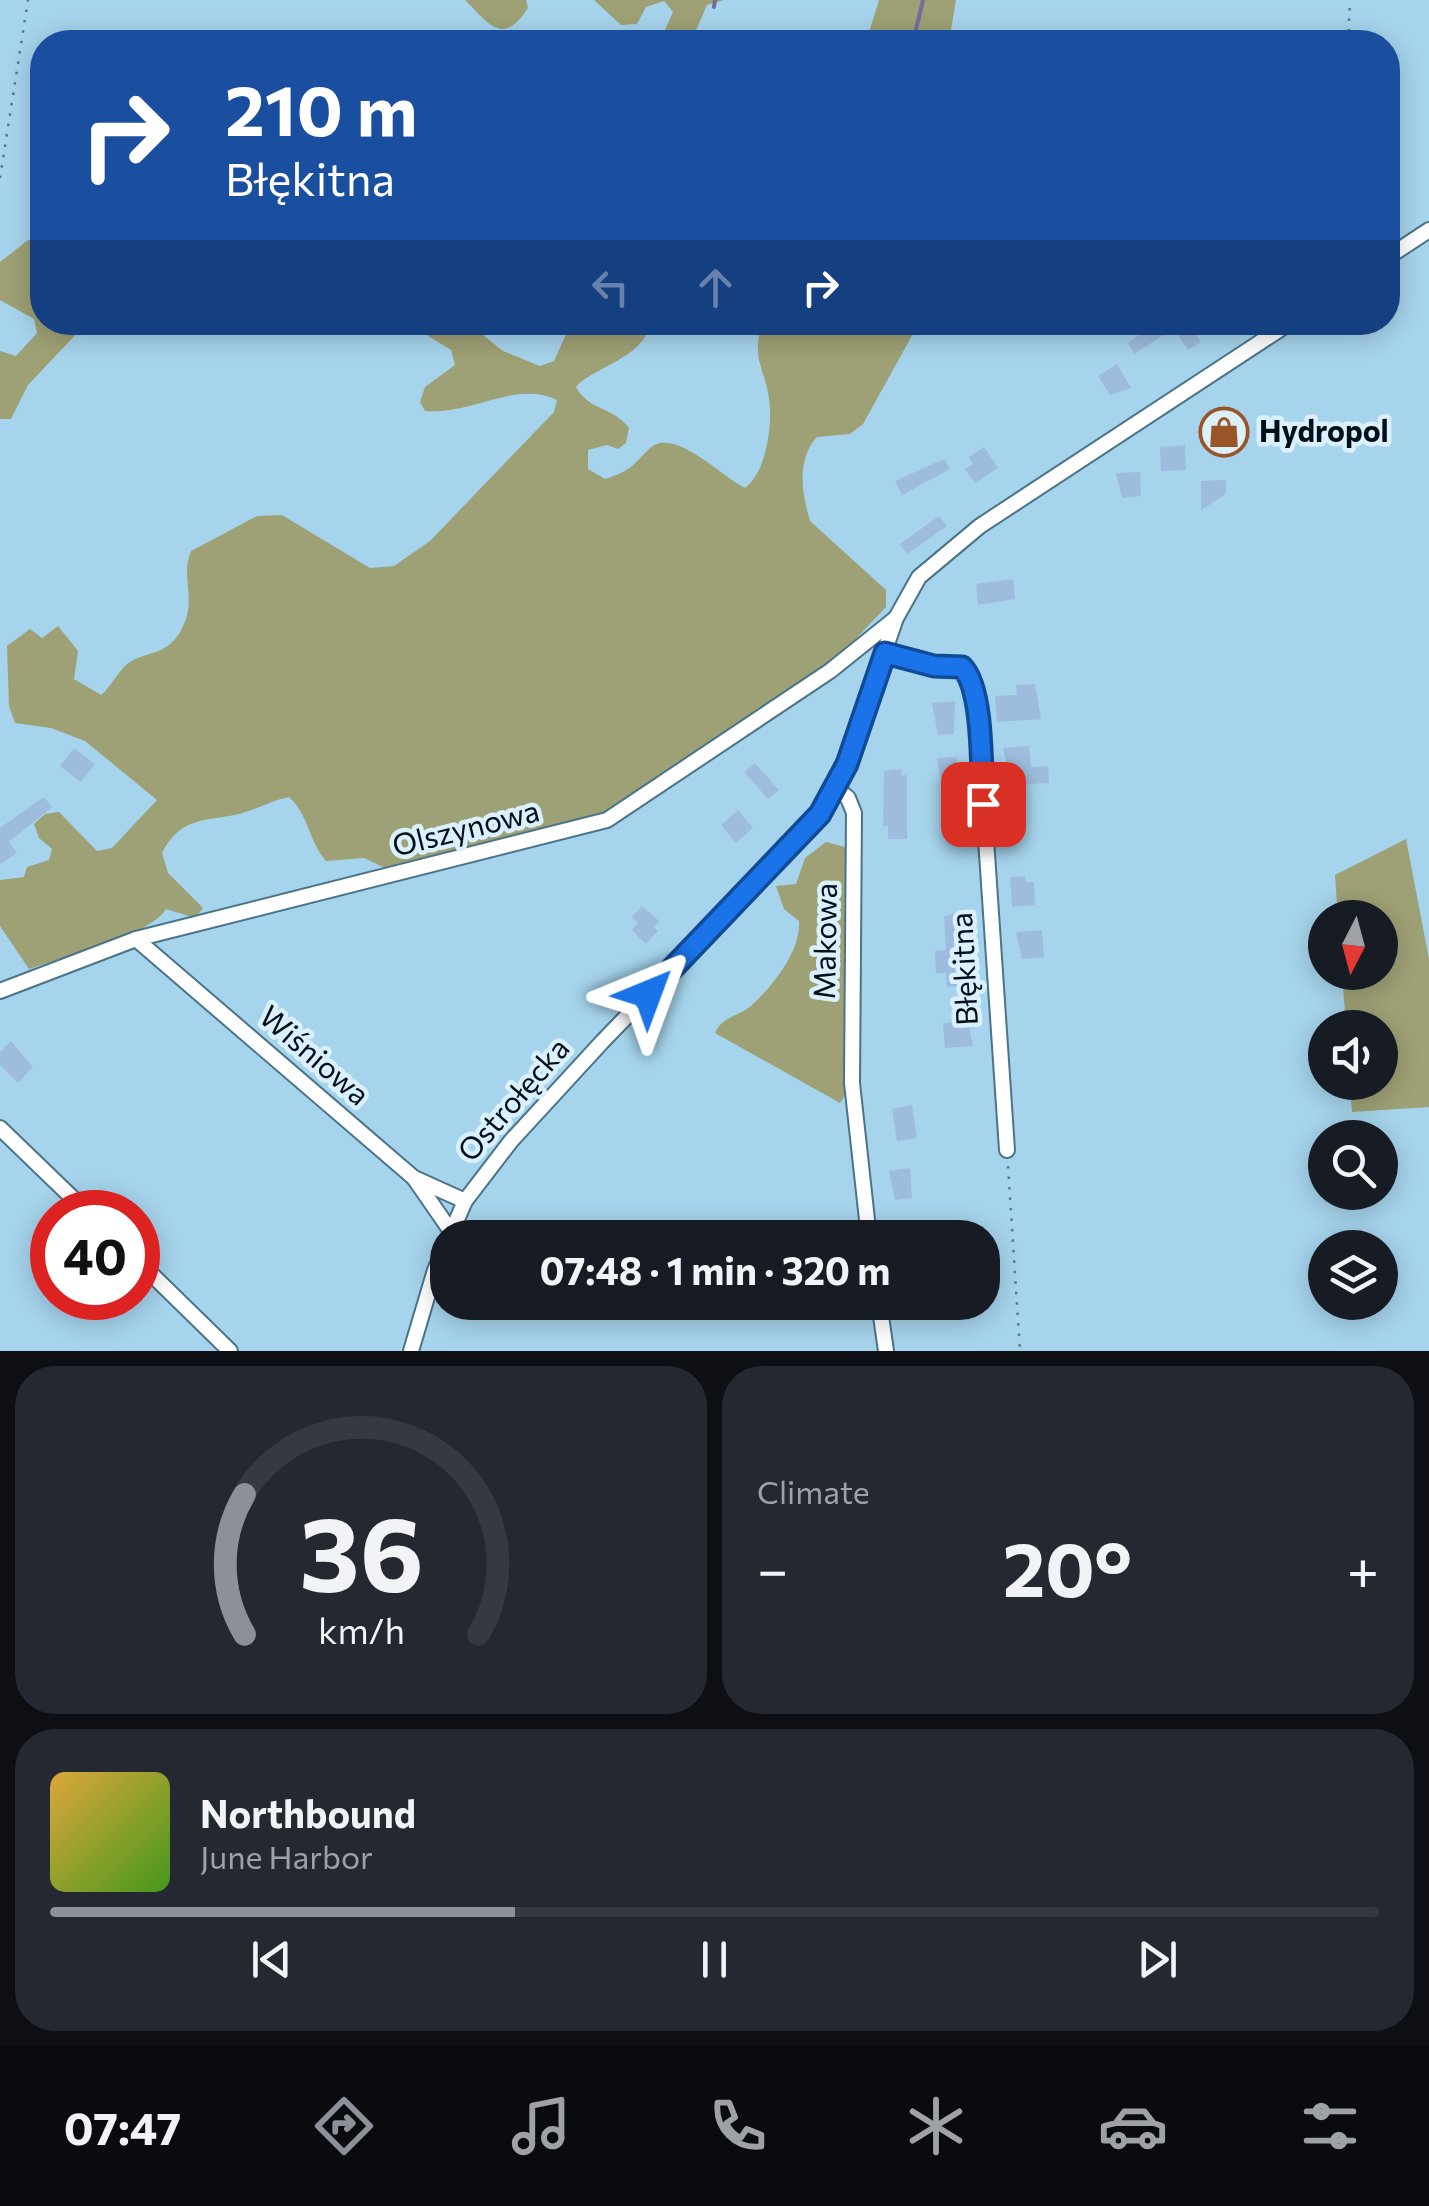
<!DOCTYPE html>
<html lang="en">
<head>
<meta charset="utf-8">
<style>
	body { margin:0; font-family:Commissioner,sans-serif; background:#242831; color:#f1f3f6; height:100vh; display:flex; flex-direction:column; font-size:38px; white-space:nowrap }
	* { box-sizing:border-box; margin:0 }
	p { font-size:32px; color:#9ea1a6 }
	.icon { flex:none; width:55px; height:55px; fill:none; stroke:currentColor; stroke-width:2; stroke-linecap:round; stroke-linejoin:round }
	.map { position:relative; height:1351px; overflow:hidden }
	.panel { display:flex; flex-direction:column; gap:15px; padding:15px; background:#0d0f14; flex:1 }
	.panel>* { flex:none }
	.hud { position:absolute; left:30px; top:30px; width:1370px; height:305px; border-radius:40px; box-shadow:0 5px 25px #0003; background:#1a4fa0; color:#fff; overflow:hidden }
	.needle { width:65px; rotate:186deg }
	.fabs { position:absolute; left:1308px; top:900px; display:grid; gap:20px }
	.fabs a { display:grid; place-items:center; width:90px; height:90px; border-radius:50%; background:#171b24; box-shadow:0 5px 25px #0003; font-size:50px }
	.speed { position:absolute; left:30px; top:1190px; display:flex; gap:20px; font-size:50px; font-weight:700; text-align:center }
	.speed>* { display:grid; place-content:center; width:130px; height:130px; border-radius:50%; background:#171b24; box-shadow:0 5px 25px #0003; line-height:1 }
	.speed .limit { border:15px solid #d22; background:#fff; color:#111 }
	.pin { position:absolute; display:grid; place-items:center; width:85px; height:85px; color:#fff; margin:-42px; border-radius:20px; box-shadow:0 5px 15px #0006 }
	.me { position:absolute; width:110px; margin:-55px; rotate:44deg; stroke-linejoin:round; filter:drop-shadow(0 0 8px #0008) }
	.turn { display:flex; align-items:center; gap:35px; height:210px; padding:0 30px; font-size:45px }
	.turn .icon { width:130px; height:130px; stroke-width:2.5 }
	.turn b { display:block; font-size:70px; line-height:85px }
	.lanes { display:flex; align-items:center; height:95px; padding:0 30px; background:#0003; justify-content:center; gap:50px; direction:ltr }
	.lanes .off { opacity:.35 }
	.big { font-size:75px; font-weight:700; line-height:1.1 }
	.panel .tile { flex:1; display:flex; flex-direction:column; justify-content:center; gap:15px; min-width:0; padding:0 35px; border-radius:40px; background:#242831 }
	.panel .dial { align-items:center; gap:0 }
	.dial svg { height:260px; overflow:visible; fill:none; stroke:#363941; stroke-width:7; stroke-linecap:round; text-anchor:middle }
	.dial text { fill:#f1f3f6; stroke:none }
	.song { display:flex; align-items:center; gap:30px }
	.cover { width:120px; height:120px; border-radius:15px; background:linear-gradient(135deg,hsl(40 70% 55%),hsl(100 70% 35%)) }
	.played { height:10px; border-radius:5px; background:linear-gradient(90deg,#8c9099 35%,#363941 35%) }
	.keys { display:flex; justify-content:space-around; direction:ltr }
	.heat { display:flex; justify-content:space-between; align-items:center; font-size:55px; direction:ltr }
	.panel .tiles { flex:1; display:grid; gap:15px; grid-template-columns:1fr 1fr }
	.tile:last-child { grid-column:span 2 }
	.trip { position:absolute; left:430px; top:1220px; width:570px; height:100px; border-radius:40px; background:#171b24; box-shadow:0 5px 25px #0003; font-weight:700; line-height:100px; text-align:center }
	.tabs { display:flex; height:160px; justify-content:space-around; align-items:center; background:#090b0e; color:#9ea1a6 }
	.tabs .icon { width:70px; height:70px }
	.tabs .selected { color:#8c9099 }
	.tabs b { font-size:45px; color:#f1f3f6 }
	.map>svg:first-child { display:block }
</style>
</head>
<body>
<div class="map">
<svg width="1429" height="1351" viewBox="0 0 1429 1351">
	<rect width="100%" height="100%" fill="#a6d4ec"/>
	<!-- green -->
	<g fill="#9ea175">
		<path d="M465,0h61l2,8c-25,39 -39,16 -63,-8z"/>
		<polygon points="594,0 724,0 707,5 691,42 649,42 665,30 673,12 664,1 646,7 637,24 621,25"/>
		<polygon points="879,0 956,0 949,42 866,42"/>
		<polygon points="28,240 42,242 42,322 94,323 81,329 28,385 11,419 0,419 0,351 16,356 37,333 34,319 0,300 0,262"/>
		<path d="M407,323h61l35,28 37,15 14,-5 17,-38h79c-5,35 -57,44 -74,64 13,24 38,20 53,41l-3,15 -8,6 -11,-4 -19,5v19l17,10c27,-9 26,-12 44,-30 24,-24 73,28 96,39 21,-15 28,-63 24,-89 -4,-31 -19,-42 -6,-76h156l-56,101 -13,10 -33,3c-21,23 -15,57 -7,84l76,69v17l-59,62 -230,151 -208,50 -25,-12 -38,3c-18,-21 -17,-46 -37,-64 -19,4 -36,14 -54,18 -33,6 -55,3 -73,38l6,20 35,35 -8,10 -29,-9c-16,27 -105,49 -137,60l-29,-43v-46l24,-3 3,-10 22,-7 3,-11 -13,-11 -5,-14 11,-10 14,-2 38,39 15,-3 45,-48 -72,-59 -34,-13 -36,-5 -6,-17 -2,-60 23,-17 12,9 16,-12 20,25 -4,28 27,16c10,-8 16,-22 25,-30 21,-17 45,-5 60,-46 8,-24 -5,-45 5,-68l66,-35 25,-1 88,53 24,-2 36,-25 124,-129 3,-12c-41,-20 -85,15 -132,11l-5,-9 5,-15 30,-22 -4,-15z"/>
		<polygon points="1406,839 1429,959 1429,1107 1352,1112 1350,1083 1380,1082 1380,1028 1346,1027 1342,973 1380,972 1380,918 1338,917 1335,875"/>
		<path d="M826,842l19,5 2,10 -1,237 -6,9 -125,-70c7,-17 24,-16 37,-28 22,-20 49,-55 47,-84l-15,-12 -8,-23 20,-2 9,-26z"/>
	</g>
	<g fill="none" stroke-linecap="round" stroke-linejoin="round">
		<!-- stream -->
		<g stroke="#746ba0" stroke-width="4">
			<polyline points="714,7 715,0"/>
			<polyline points="913,42 923,0"/>
		</g>
	</g>
	<!-- building -->
	<g fill="#9ebcde">
		<polygon points="1158,322 1188,322 1201,342 1188,350 1173,328 1135,354 1128,343"/>
		<polygon points="1117,364 1131,388 1110,395 1098,376"/>
		<polygon points="1239,417 1241,445 1208,446 1206,418"/>
		<polygon points="1185,445 1186,470 1161,471 1160,447"/>
		<polygon points="984,447 998,468 975,483 965,469 973,464 969,457"/>
		<polygon points="944,459 950,469 902,495 895,481"/>
		<polygon points="1140,472 1141,496 1122,498 1116,473"/>
		<polygon points="1226,480 1226,494 1201,510 1201,481"/>
		<polygon points="939,516 947,526 907,554 900,544"/>
		<polygon points="1013,579 1015,599 978,605 976,584"/>
		<polygon points="1035,684 1041,719 997,722 995,696 1017,695 1016,685"/>
		<polygon points="955,701 954,734 938,735 932,703"/>
		<polygon points="1029,746 1031,767 1048,766 1049,783 1012,785 1003,748"/>
		<polygon points="74,748 95,764 81,782 60,766"/>
		<polygon points="957,757 956,787 942,788 937,758"/>
		<polygon points="755,763 779,790 768,799 744,772"/>
		<polygon points="901,769 902,776 907,775 907,839 888,839 888,826 883,826 884,771"/>
		<polygon points="44,797 52,807 9,842 17,853 0,864 0,828"/>
		<polygon points="738,810 753,828 736,843 721,825"/>
		<polygon points="1025,876 1026,882 1034,882 1035,905 1012,907 1010,877"/>
		<polygon points="642,906 659,921 654,927 658,931 646,944 632,930 638,923 632,917"/>
		<polygon points="964,909 969,933 965,933 968,976 972,976 973,986 947,987 946,973 936,973 935,951 946,950 944,917"/>
		<polygon points="1042,930 1044,957 1022,959 1016,932"/>
		<polygon points="968,1022 973,1046 945,1048 943,1023"/>
		<polygon points="11,1041 33,1067 18,1083 0,1065 0,1052"/>
		<polygon points="912,1105 917,1138 897,1141 892,1109"/>
		<polygon points="910,1168 912,1198 895,1200 889,1171"/>
	</g>
	<g fill="none" stroke-linecap="round" stroke-linejoin="round">
		<!-- minor casing -->
		<g stroke="#497489" stroke-width="18">
			<g id="minor">
				<polyline points="1388,257 1429,230"/>
				<polyline points="885,653 934,666 962,667 969,673 977,706 1007,1150"/>
				<polyline points="837,789 848,798 854,813 852,1083 869,1238"/>
				<polyline points="136,939 414,1178 465,1201"/>
				<polyline points="0,991 136,939 607,820 830,671 896,618"/>
				<polyline points="0,1128 87,1212"/>
				<polyline points="414,1178 450,1230"/>
				<polyline points="138,1261 230,1351"/>
				<polyline points="879,1302 886,1351"/>
				<polyline points="411,1351 435,1270 465,1201 511,1141 602,1042 802,835 837,789 896,618 919,577 980,526 1291,322"/>
			</g>
		</g>
		<!-- path -->
		<g stroke="#597888" stroke-width="2.5" stroke-dasharray="2.5 8" stroke-linecap="butt">
			<polyline points="1348,42 1350,0"/>
			<polyline points="0,178 28,0"/>
			<polyline points="1008,1166 1020,1351"/>
		</g>
		<!-- minor -->
		<use href="#minor" stroke="#fff" stroke-width="14"/>
	</g>
	<g fill="none" stroke-linecap="round" stroke-linejoin="round">
		<!-- route casing -->
		<g stroke="#114b97" stroke-width="25">
			<path id="route" d="M648,994l172,-180 27,-50 38,-111 49,13 28,1c22,22 19,105 21,137"/>
		</g>
		<!-- route -->
		<use href="#route" stroke="#1a73e8" stroke-width="18"/>
	</g>
	<!-- icons -->
	<defs>
		<g id="shop-ring" transform="scale(2.5)"><circle r="9.5" fill="#daf1fd" stroke="#995528" stroke-width="1.5"/><path d="M-5-2.5h2.3a2.7 3.5 0 0 1 5.4 0H5L5.5 6h-11ZM-1.5-2.5h3a1.5 2.3 0 0 0-3 0Z" fill="#995528"/></g>
	</defs>
	<g fill-rule="evenodd">
		<use href="#shop-ring" x="1224" y="432"/>
	</g>
	<g text-anchor="middle" stroke-width="9" stroke-linejoin="round" paint-order="stroke">
		<!-- poi labels -->
		<g font-size="30" font-weight="bold" fill="#010f17" stroke="#daf1fd" text-anchor="start">
			<text x="1259" y="442">Hydropol</text>
		</g>
		<!-- street labels -->
		<g font-size="30" fill="#010f17" stroke="#daf1fd">
			<text transform="translate(466 829) rotate(-14)" y="10">Olszynowa</text>
			<text transform="translate(826 941) rotate(-89)" y="10">Makowa</text>
			<text transform="translate(965 969) rotate(-93)" y="10">Błękitna</text>
			<text transform="translate(314 1056) rotate(41)" y="10">Wiśniowa</text>
			<text transform="translate(514 1100) rotate(-49)" y="10">Ostrołęcka</text>
		</g>
	</g>
</svg>
<div class="fabs">
<a><svg class="needle" viewBox="-14 -14 28 28"><path d="M0-13l5 13h-10z" fill="#e53935"/><path d="M0 13l5-13h-10z" fill="#9ea1a6"/></svg></a>
<a><svg class="icon" aria-label="sound" viewBox="0 0 24 24"><path d="M4 9h4l5-4v14l-5-4H4zM17 9q2 3 0 6"/></svg></a>
<a><svg class="icon" aria-label="search" viewBox="0 0 24 24"><circle cx="10" cy="10" r="6"/><path d="M15 15l6 6"/></svg></a>
<a><svg class="icon" aria-label="layers" viewBox="0 0 24 24"><path d="M12 4l9 5-9 5-9-5zM3 14l9 5 9-5"/></svg></a>
</div>
<div class="speed"><div class="limit">40</div></div>
<div class="pin" style="left:983px;top:804px;background:#d93025"><svg class="icon" aria-label="arrive" viewBox="0 0 24 24"><path d="M6 21V4h12l-3 4 3 4H6"/></svg></div>
<svg class="me" style="left:648px;top:994px" viewBox="-20 -20 40 40"><path d="M0-17L14 15 0 8-14 15z" fill="#1a73e8" stroke="#fff" stroke-width="4"/></svg>
<div class="trip">07:48 · 1 min · 320 m</div>
<div class="hud">
<div class="turn"><svg class="icon" aria-label="right" viewBox="0 0 24 24"><path d="M7 20v-9h11M14 6l5 5-5 5"/></svg><div><b>210 m</b>Błękitna</div></div>
<div class="lanes"><svg class="icon off" aria-label="left" viewBox="0 0 24 24"><path d="M17 20v-9H6M10 6l-5 5 5 5"/></svg><svg class="icon off" aria-label="ahead" viewBox="0 0 24 24"><path d="M12 20V5M6 11l6-6 6 6"/></svg><svg class="icon" aria-label="right" viewBox="0 0 24 24"><path d="M7 20v-9h11M14 6l5 5-5 5"/></svg></div>
</div>
</div>
<section class="panel">
<div class="tiles">
<div class="tile dial"><svg viewBox="0 0 100 80">
<path d="M14 69A42 42 0 1 1 86 69"/>
<path d="M14 69A42 42 0 0 1 14 26" stroke="#8c9099"/>
<text x="50" y="56" font-size="32" font-weight="700">36</text>
<text x="50" y="72" font-size="11">km/h</text>
</svg></div>
<div class="tile"><p>Climate</p>
<div class="heat"><a>−</a><b class="big">20°</b><a>+</a></div>
</div>
<div class="tile">
<div class="song"><i class="cover"></i><div><b>Northbound</b><p>June Harbor</p></div></div>
<div class="played"></div>
<div class="keys"><svg class="icon" aria-label="previous" viewBox="0 0 24 24"><path d="M18 5L8 12l10 7zM5 5v14"/></svg><svg class="icon" aria-label="pause" viewBox="0 0 24 24"><path d="M8 5v14M16 5v14"/></svg><svg class="icon" aria-label="next" viewBox="0 0 24 24"><path d="M6 5l10 7-10 7zM19 5v14"/></svg></div>
</div>
</div>
</section>
<nav class="tabs">
<b>07:47</b>
<svg class="icon selected" aria-label="directions" viewBox="0 0 24 24"><path d="M12 3l9 9-9 9-9-9zM9 14v-3h6M13 9l2 2-2 2"/></svg>
<svg class="icon" aria-label="music" viewBox="0 0 24 24"><path d="M9 18V5l10-2v13"/><circle cx="6" cy="18" r="3"/><circle cx="16" cy="16" r="3"/></svg>
<svg class="icon" aria-label="phone" viewBox="0 0 24 24"><path d="M5 4h4l2 5-3 2q2 4 5 5l2-3 5 2v4C11 20 4 13 5 4z"/></svg>
<svg class="icon" aria-label="climate" viewBox="0 0 24 24"><path d="M12 3v18M4 7l16 10M4 17L20 7"/></svg>
<svg class="icon" aria-label="car" viewBox="0 0 24 24"><path d="M5 17H2v-5l4-1 3-4h7l3 4 3 1v5h-3M9 17h6M6 11h13"/><circle cx="7" cy="17" r="2"/><circle cx="17" cy="17" r="2"/></svg>
<svg class="icon" aria-label="filters" viewBox="0 0 24 24"><path d="M4 7h16M4 17h16"/><circle cx="9" cy="7" r="2"/><circle cx="15" cy="17" r="2"/></svg>
</nav>
</body>
</html>
